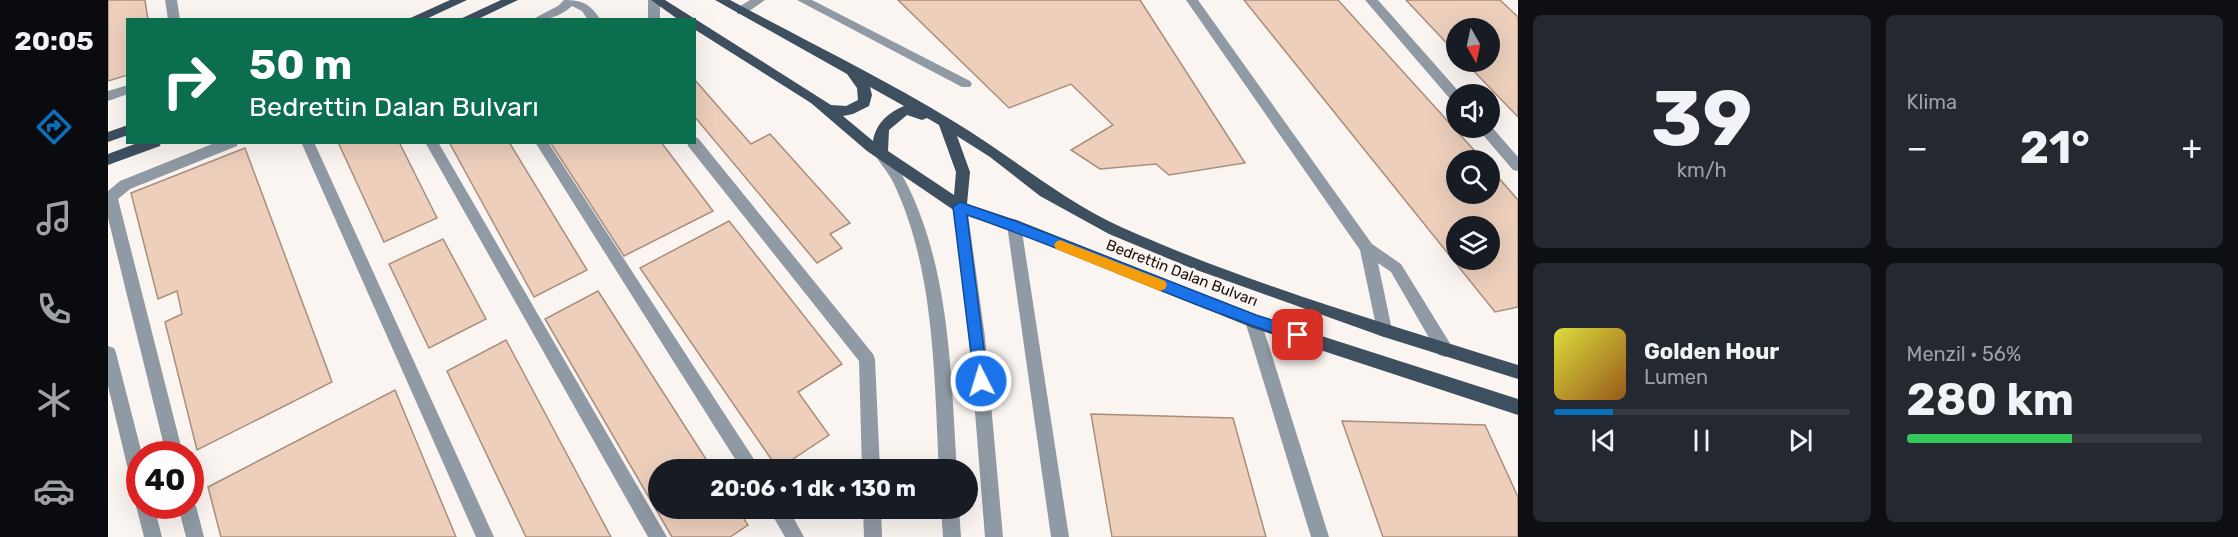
<!DOCTYPE html>
<html lang="tr">
<head>
<meta charset="utf-8">
<style>
	body { margin:0; font-family:Rubik,sans-serif; background:#242831; color:#f1f3f6; height:100vh; display:flex; flex-direction:column; font-size:22px; white-space:nowrap }
	* { box-sizing:border-box; margin:0 }
	p { font-size:20px; color:#9ea1a6 }
	.icon { flex:none; width:33px; height:33px; fill:none; stroke:currentColor; stroke-width:2; stroke-linecap:round; stroke-linejoin:round }
	.map { position:relative; flex:1; overflow:hidden }
	.side { display:flex; flex-direction:column; gap:15px; padding:15px; background:#0d0f14; width:720px }
	.side>* { flex:none }
	.hud { position:absolute; left:18px; top:18px; width:570px; height:126px; border-radius:0px; box-shadow:0 6px 24px #0002; background:#0b6e4f; color:#fff; overflow:hidden }
	.needle { width:39px; rotate:171deg }
	.controls { position:absolute; left:1338px; top:18px; display:grid; gap:12px }
	.controls a { display:grid; place-items:center; width:54px; height:54px; border-radius:50%; background:#171b24; box-shadow:0 6px 24px #0002; font-size:30px }
	.speed { position:absolute; left:18px; top:441px; display:flex; gap:12px; font-size:30px; font-weight:700; text-align:center }
	.speed>* { display:grid; place-content:center; width:78px; height:78px; border-radius:50%; background:#171b24; box-shadow:0 6px 24px #0002; line-height:1 }
	.speed .limit { border:9px solid #d22; background:#fff; color:#111 }
	.pin { position:absolute; display:grid; place-items:center; width:51px; height:51px; color:#fff; margin:-26px; border-radius:12px; box-shadow:0 3px 9px #0006 }
	.me { position:absolute; width:66px; margin:-33px; rotate:355deg; stroke-linejoin:round; filter:drop-shadow(0 0 4px #0008) }
	.turn { display:flex; align-items:center; gap:21px; height:126px; padding:0 24px; font-size:27px }
	.turn .icon { width:78px; height:78px; stroke-width:2.5 }
	.turn b { display:block; font-size:42px; line-height:51px }
	.big { font-size:45px; font-weight:700; line-height:1.1 }
	.side .widget { flex:1; display:flex; flex-direction:column; justify-content:center; gap:9px; min-width:0; padding:0 21px; border-radius:9px; background:#242831 }
	.side .dial { align-items:center; gap:0 }
	.dial b { font-size:78px; line-height:1 }
	.song { display:flex; align-items:center; gap:18px }
	.cover { width:72px; height:72px; border-radius:9px; background:linear-gradient(135deg,hsl(60 70% 55%),hsl(30 70% 35%)) }
	.played { height:6px; border-radius:3px; background:linear-gradient(90deg,#0970bc 20%,#363941 20%) }
	.keys { display:flex; justify-content:space-around; direction:ltr }
	.heat { display:flex; justify-content:space-between; align-items:center; font-size:33px; direction:ltr }
	.charge { height:9px; border-radius:4px; background:linear-gradient(90deg,#34c759 56%,#363941 0) }
	.side .tiles { flex:1; display:grid; gap:15px; grid-template-columns:repeat(2,1fr) }
	.trip { position:absolute; left:540px; top:459px; width:330px; height:60px; border-radius:30px; background:#171b24; box-shadow:0 6px 24px #0002; font-weight:700; line-height:60px; text-align:center }
	main { display:flex; flex:1; min-height:0 }
	.dock { display:flex; flex-direction:column; width:108px; justify-content:space-around; align-items:center; background:#090b0e; color:#9ea1a6 }
	.dock .icon { width:42px; height:42px }
	.dock .selected { color:#0970bc }
	.dock b { font-size:27px; color:#f1f3f6 }
	.map>svg:first-child { display:block }
</style>
</head>
<body>
<main>
<nav class="dock">
<b>20:05</b>
<svg class="icon selected" aria-label="directions" viewBox="0 0 24 24"><path d="M12 3l9 9-9 9-9-9zM9 14v-3h6M13 9l2 2-2 2"/></svg>
<svg class="icon" aria-label="music" viewBox="0 0 24 24"><path d="M9 18V5l10-2v13"/><circle cx="6" cy="18" r="3"/><circle cx="16" cy="16" r="3"/></svg>
<svg class="icon" aria-label="phone" viewBox="0 0 24 24"><path d="M5 4h4l2 5-3 2q2 4 5 5l2-3 5 2v4C11 20 4 13 5 4z"/></svg>
<svg class="icon" aria-label="climate" viewBox="0 0 24 24"><path d="M12 3v18M4 7l16 10M4 17L20 7"/></svg>
<svg class="icon" aria-label="car" viewBox="0 0 24 24"><path d="M5 17H2v-5l4-1 3-4h7l3 4 3 1v5h-3M9 17h6M6 11h13"/><circle cx="7" cy="17" r="2"/><circle cx="17" cy="17" r="2"/></svg>
</nav>
<div class="map">
<svg width="1410" height="537" viewBox="0 0 1410 537">
	<rect width="100%" height="100%" fill="#fbf5f1"/>
	<!-- building -->
	<g fill="#edcfbc" stroke="#a98e7c" stroke-width="1.5" fill-rule="evenodd">
		<polygon points="0,0 37,0 40,20 20,20 20,75 0,81"/>
		<polygon points="790,0 1032,0 1137,163 1061,175 1048,164 992,169 963,150 1005,125 963,84 901,108"/>
		<path d="M1136,0h94l145,160h-27v34h34v-26l28,32v107l-23,5zM1348,226h34v34h-34z"/>
		<polygon points="1298,0 1392,0 1410,17 1410,117 1357,62 1382,62 1382,28 1348,28 1348,53"/>
		<polygon points="586,79 643,144 662,134 742,223 722,234 734,248 709,263 586,116"/>
		<polygon points="230,142 291,142 329,218 276,242"/>
		<polygon points="341,142 401,142 479,270 426,297"/>
		<polygon points="442,142 553,142 605,211 516,256"/>
		<polygon points="137,148 224,382 89,450 57,322 74,314 69,291 50,299 23,193"/>
		<polygon points="621,221 734,364 690,392 721,435 670,469 532,268"/>
		<polygon points="335,239 378,319 321,348 281,264"/>
		<polygon points="490,291 605,470 550,470 550,508 629,508 640,525 622,537 564,537 437,319"/>
		<polygon points="398,340 503,537 418,537 339,371"/>
		<polygon points="287,390 348,537 113,537 100,487"/>
		<polygon points="983,414 1125,418 1158,537 1004,537"/>
		<polygon points="1234,421 1377,425 1410,497 1410,537 1275,537"/>
	</g>
	<g fill="none" stroke-linecap="round" stroke-linejoin="round">
		<!-- minor -->
		<g fill="#909aa4" fill-rule="evenodd">
			<polygon points="57,0 69,0 72,20 60,20"/>
			<path d="M456,0c19,0 26,4 37,20h-13l-6,-9 -10,-5c-12,11 -25,14 -41,14l27,-14z"/>
			<rect x="540" y="0" width="12" height="20"/>
			<polygon points="642,0 657,0 637,14 629,14 629,8"/>
			<polygon points="689,0 704,0 862,81 864,84 862,87 854,87"/>
			<polygon points="1078,0 1090,0 1264,244 1293,264 1343,345 1345,350 1343,355 1337,357 1331,355 1283,272 1270,263 1284,330 1282,335 1276,337 1270,335 1252,250"/>
			<polygon points="1257,0 1270,0 1353,94 1348,94 1348,101 1343,100"/>
			<polygon points="20,85 20,94 0,101 0,91"/>
			<polygon points="1382,125 1410,157 1410,171 1405,170 1369,128 1382,128"/>
			<polygon points="586,137 590,138 765,354 767,359 772,470 754,470 751,361 580,146 579,142 586,142"/>
			<polygon points="109,142 130,142 129,146 22,189 10,199 75,454 58,454 0,218 0,191 12,181"/>
			<polygon points="193,142 206,142 386,537 368,537"/>
			<polygon points="317,142 330,142 559,537 540,537"/>
			<polygon points="427,142 440,142 653,470 634,470"/>
			<path d="M773,148l5,1c64,91 64,213 71,321h-18c-5,-95 -4,-199 -45,-286 -5,-11 -14,-20 -20,-31z"/>
			<polygon points="852,201 857,203 859,207 877,337 895,537 877,537 861,337 845,207 847,203"/>
			<polygon points="906,219 911,221 913,225 961,537 943,537 899,225 901,221"/>
			<polygon points="1145,314 1151,316 1153,321 1221,537 1203,537 1137,321 1139,316"/>
			<polygon points="0,346 6,348 8,353 34,454 32,454 32,490 26,488 23,482 0,386"/>
			<polygon points="82,498 88,506 96,537 78,537 70,506 82,506"/>
			<polygon points="32,499 32,506 46,506 54,537 36,537 28,506"/>
			<polygon points="660,508 680,508 696,537 677,537"/>
			<polygon points="755,508 773,508 774,537 756,537"/>
			<polygon points="833,508 851,508 853,537 835,537"/>
		</g>
		<!-- major -->
		<g fill="#3e4f60" fill-rule="evenodd">
			<polygon points="342,0 359,0 316,20 298,20"/>
			<polygon points="393,0 410,0 368,20 350,20"/>
			<path d="M543,0h14l166,105 15,1 12,-6 -1,-12 -10,-14 -132,-74h15c74,40 151,77 223,121 57,34 107,78 168,106 125,56 265,97 397,138v14l-134,-42 -193,-69 -82,-34 -69,-38 -50,-39 -33,-21 13,36 -3,32 52,17 237,94 262,84v16l-265,-87 -244,-99 -54,-18 -88,-60 -56,-48 -117,-74v-9h-15zM762,87l34,19c-15,6 -28,17 -31,35l-30,-25 10,-2 16,-8 3,-11zM799,115l15,5 5,-2 12,7 17,47 -2,23 -66,-44 1,-21z"/>
			<polygon points="20,125 20,135 0,142 0,132"/>
			<polygon points="32,142 53,142 52,146 0,165 0,154"/>
		</g>
	</g>
	<!-- route -->
	<path fill="#1a73e8" stroke="#114b97" stroke-width="1.5" d="M852,202l58,20 238,93 47,15 2,5 -2,4 -5,2c-113,-36 -219,-88 -331,-126l21,166 -2,5 -5,2 -6,-2 -22,-179z"/>
	<!-- slow -->
	<polygon fill="#f59e0b" points="952,240 1057,281 1059,285 1057,289 1052,291 948,249 946,245 948,242"/>
	<g text-anchor="middle" stroke-width="6" stroke-linejoin="round" paint-order="stroke">
		<!-- street labels -->
		<g font-size="15" fill="#1c120c" stroke="#fbf5f1">
			<text transform="translate(1074 273) rotate(21)" y="5">Bedrettin Dalan Bulvarı</text>
		</g>
	</g>
</svg>
<div class="controls">
<a><svg class="needle" viewBox="-14 -14 28 28"><path d="M0-13l5 13h-10z" fill="#e53935"/><path d="M0 13l5-13h-10z" fill="#9ea1a6"/></svg></a>
<a><svg class="icon" aria-label="sound" viewBox="0 0 24 24"><path d="M4 9h4l5-4v14l-5-4H4zM17 9q2 3 0 6"/></svg></a>
<a><svg class="icon" aria-label="search" viewBox="0 0 24 24"><circle cx="10" cy="10" r="6"/><path d="M15 15l6 6"/></svg></a>
<a><svg class="icon" aria-label="layers" viewBox="0 0 24 24"><path d="M12 4l9 5-9 5-9-5zM3 14l9 5 9-5"/></svg></a>
</div>
<div class="speed"><div class="limit">40</div></div>
<div class="pin" style="left:1190px;top:335px;background:#d93025"><svg class="icon" aria-label="arrive" viewBox="0 0 24 24"><path d="M6 21V4h12l-3 4 3 4H6"/></svg></div>
<svg class="me" style="left:873px;top:381px" viewBox="-20 -20 40 40"><circle r="17" fill="#1a73e8" stroke="#fff" stroke-width="3"/><path d="M0-11L8 9 0 5-8 9z" fill="#fff"/></svg>
<div class="trip">20:06 · 1 dk · 130 m</div>
<div class="hud">
<div class="turn"><svg class="icon" aria-label="right" viewBox="0 0 24 24"><path d="M7 20v-9h11M14 6l5 5-5 5"/></svg><div><b>50 m</b>Bedrettin Dalan Bulvarı</div></div>
</div>
</div>
<section class="side">
<div class="tiles">
<div class="widget dial"><b>39</b><p>km/h</p></div>
<div class="widget"><p>Klima</p>
<div class="heat"><a>−</a><b class="big">21°</b><a>+</a></div>
</div>
<div class="widget">
<div class="song"><i class="cover"></i><div><b>Golden Hour</b><p>Lumen</p></div></div>
<div class="played"></div>
<div class="keys"><svg class="icon" aria-label="previous" viewBox="0 0 24 24"><path d="M18 5L8 12l10 7zM5 5v14"/></svg><svg class="icon" aria-label="pause" viewBox="0 0 24 24"><path d="M8 5v14M16 5v14"/></svg><svg class="icon" aria-label="next" viewBox="0 0 24 24"><path d="M6 5l10 7-10 7zM19 5v14"/></svg></div>
</div>
<div class="widget"><p>Menzil · 56%</p><b class="big">280 km</b><div class="charge"></div></div>
</div>
</section>
</main>
</body>
</html>
